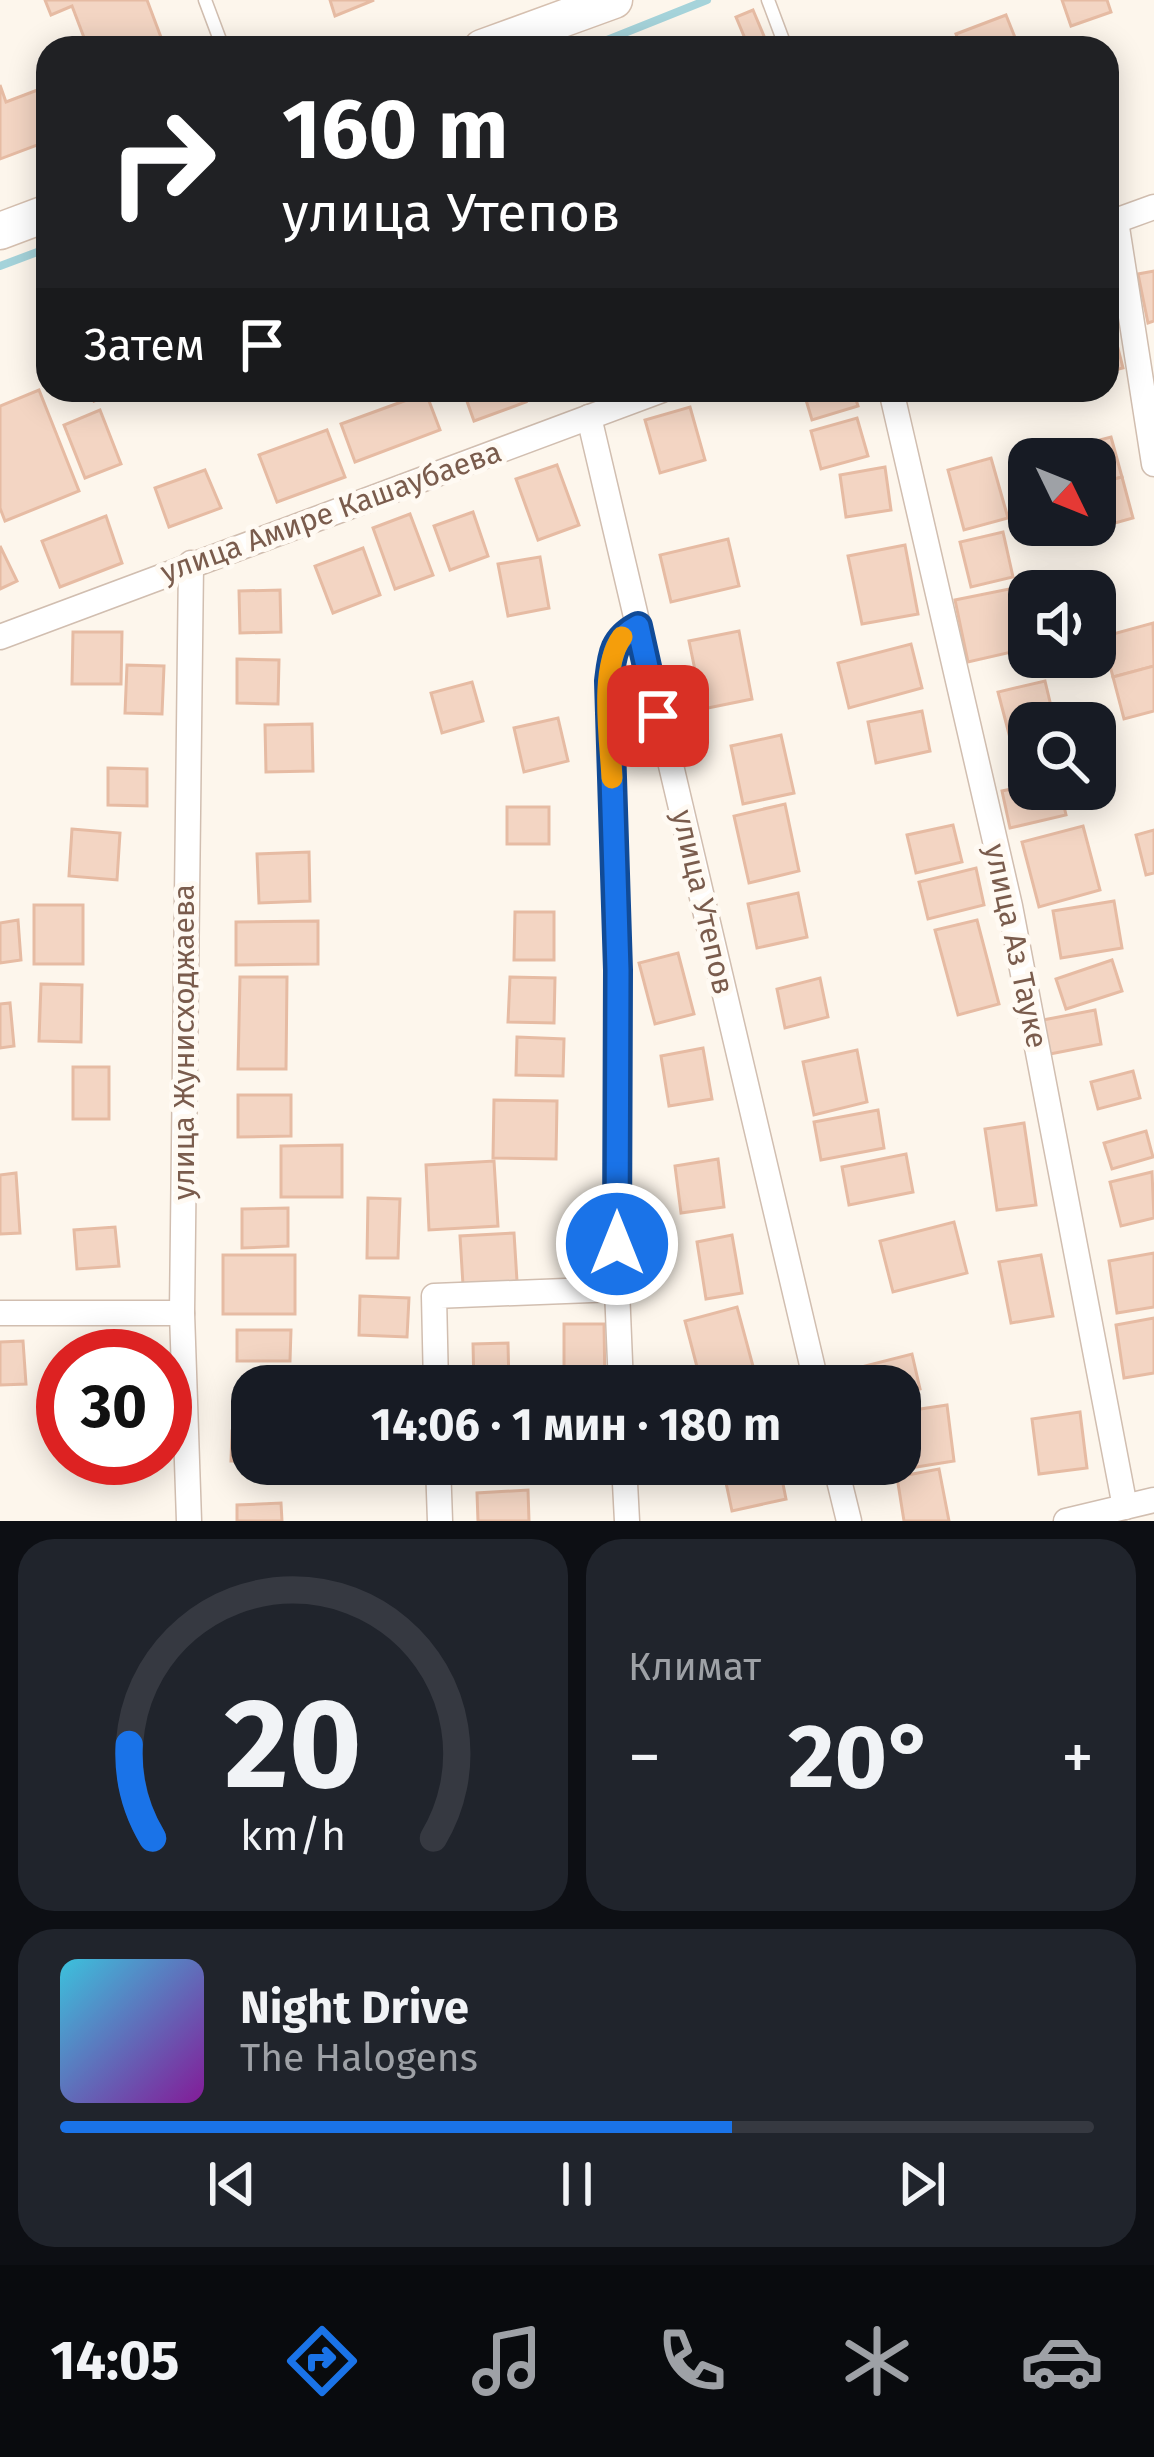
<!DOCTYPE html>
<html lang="ru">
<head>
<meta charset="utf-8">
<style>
	body { margin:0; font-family:"Fira Sans",sans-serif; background:#20242c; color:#f1f3f6; height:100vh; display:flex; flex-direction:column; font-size:45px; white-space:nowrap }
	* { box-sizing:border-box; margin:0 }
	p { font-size:39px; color:#9ea1a6 }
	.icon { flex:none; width:66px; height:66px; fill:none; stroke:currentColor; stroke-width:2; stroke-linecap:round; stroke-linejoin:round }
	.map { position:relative; height:1521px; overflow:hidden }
	.sheet { display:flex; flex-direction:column; gap:18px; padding:18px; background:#0d0f14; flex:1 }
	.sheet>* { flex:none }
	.top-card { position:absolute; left:36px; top:36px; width:1083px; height:366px; border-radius:36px; box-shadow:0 6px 30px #0003; background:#202124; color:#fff; overflow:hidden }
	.needle { width:78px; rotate:133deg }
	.buttons { position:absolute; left:1008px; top:438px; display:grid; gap:24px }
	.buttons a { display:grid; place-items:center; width:108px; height:108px; border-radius:24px; background:#171b24; box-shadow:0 6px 30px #0003; font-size:60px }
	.speed { position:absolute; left:36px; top:1329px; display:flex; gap:24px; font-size:60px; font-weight:700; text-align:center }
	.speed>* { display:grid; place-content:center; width:156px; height:156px; border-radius:50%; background:#171b24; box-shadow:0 6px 30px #0003; line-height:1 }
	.speed .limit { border:18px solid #d22; background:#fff; color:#111 }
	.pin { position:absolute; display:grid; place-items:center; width:102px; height:102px; color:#fff; margin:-51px; border-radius:24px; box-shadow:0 6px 18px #0006 }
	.me { position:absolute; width:132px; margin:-66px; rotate:0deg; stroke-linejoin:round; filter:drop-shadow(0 0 9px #0008) }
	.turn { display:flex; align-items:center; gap:42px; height:252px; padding:0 48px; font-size:54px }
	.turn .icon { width:156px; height:156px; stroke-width:2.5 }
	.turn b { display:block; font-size:84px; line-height:102px }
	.then { display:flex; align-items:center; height:114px; padding:0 48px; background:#0003; gap:24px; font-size:45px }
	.big { font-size:90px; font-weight:700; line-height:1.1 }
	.sheet .widget { flex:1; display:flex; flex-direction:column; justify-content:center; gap:18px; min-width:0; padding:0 42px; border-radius:36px; background:#20242c }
	.sheet .dial { align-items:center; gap:0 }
	.dial svg { height:312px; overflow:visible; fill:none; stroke:#363941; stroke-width:7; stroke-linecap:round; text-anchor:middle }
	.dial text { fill:#f1f3f6; stroke:none }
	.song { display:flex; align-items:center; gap:36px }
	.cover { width:144px; height:144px; border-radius:18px; background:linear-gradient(135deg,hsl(190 70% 55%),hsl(290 70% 35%)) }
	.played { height:12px; border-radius:6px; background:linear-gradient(90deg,#1a73e8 65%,#363941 65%) }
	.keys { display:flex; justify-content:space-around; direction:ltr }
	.heat { display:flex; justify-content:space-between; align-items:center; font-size:66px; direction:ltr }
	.sheet .tiles { flex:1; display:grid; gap:18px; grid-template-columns:1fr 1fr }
	.widget:last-child { grid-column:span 2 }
	.trip { position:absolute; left:231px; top:1365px; width:690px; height:120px; border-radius:36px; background:#171b24; box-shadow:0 6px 30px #0003; font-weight:700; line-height:120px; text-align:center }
	.dock { display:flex; height:192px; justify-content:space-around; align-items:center; background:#090b0e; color:#9ea1a6 }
	.dock .icon { width:84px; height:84px }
	.dock .current { color:#1a73e8 }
	.dock b { font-size:54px; color:#f1f3f6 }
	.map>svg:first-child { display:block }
</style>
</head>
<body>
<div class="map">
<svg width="1154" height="1521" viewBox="0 0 1154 1521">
	<rect width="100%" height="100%" fill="#fdf6ec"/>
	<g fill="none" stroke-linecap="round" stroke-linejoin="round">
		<!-- stream -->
		<g stroke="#a5d3da" stroke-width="8">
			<polyline points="587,48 707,0"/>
			<polyline points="0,266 48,248"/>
		</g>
	</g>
	<!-- building -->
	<g fill="#f3d5c3" stroke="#e6bba3" stroke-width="3">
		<polygon points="45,0 147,0 165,48 88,48 72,6 51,15"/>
		<polygon points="330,0 374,0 335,16"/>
		<polygon points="1062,0 1107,0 1111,12 1071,26"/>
		<polygon points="753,10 769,48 749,48 736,17"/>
		<polygon points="1006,15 1018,45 961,48 956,34"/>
		<polygon points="0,85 6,102 48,86 48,141 0,159"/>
		<polygon points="1154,271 1154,321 1148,323 1138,274"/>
		<polygon points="1107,305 1123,368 1107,372"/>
		<polygon points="39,390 79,491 5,521 0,508 0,406"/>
		<polygon points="90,390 124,390 94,401"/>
		<polygon points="463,390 521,390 526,402 474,421"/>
		<polygon points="803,390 853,390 858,406 812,420"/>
		<polygon points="426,393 440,430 355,462 341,424"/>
		<polygon points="690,407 705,460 660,473 645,420"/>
		<polygon points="100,410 121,464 85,478 64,425"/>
		<polygon points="857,418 868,456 821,469 811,431"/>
		<polygon points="327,430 345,477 277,502 259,455"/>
		<polygon points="1111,437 1122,477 1095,484 1095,459 1063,459 1061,450"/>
		<polygon points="991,458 1008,518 964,530 948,470"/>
		<polygon points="557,465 579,525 538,540 516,479"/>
		<polygon points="885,467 891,510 846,517 840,475"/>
		<polygon points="205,470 221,508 169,527 155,488"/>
		<polygon points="1122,477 1133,518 1083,532 1081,525 1095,525 1095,484"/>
		<polygon points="473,512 488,556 450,570 434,526"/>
		<polygon points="410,514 433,575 395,589 373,528"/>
		<polygon points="106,516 122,563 60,587 42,541"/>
		<polygon points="1003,532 1013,577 971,587 960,542"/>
		<polygon points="728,539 739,586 671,602 660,555"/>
		<polygon points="905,545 918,614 862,624 848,556"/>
		<polygon points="0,546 17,581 0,589"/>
		<polygon points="363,548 380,595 333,613 315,566"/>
		<polygon points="540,557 549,608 508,616 498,564"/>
		<polygon points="1029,585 1029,648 968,662 955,600"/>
		<polygon points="280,590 281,632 240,633 239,591"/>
		<polygon points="1153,623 1154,666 1113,677 1102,637"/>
		<polygon points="739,631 752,699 703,709 689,641"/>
		<polygon points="73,632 122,632 121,684 72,684"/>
		<polygon points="911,644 922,688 849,708 838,663"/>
		<polygon points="237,659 279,660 278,704 237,703"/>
		<polygon points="127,665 164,666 162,714 125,713"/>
		<polygon points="1154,666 1154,711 1124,719 1113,677"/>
		<polygon points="1045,681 1055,723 1029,723 1029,754 1015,757 998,692"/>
		<polygon points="472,682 483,721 442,733 431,693"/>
		<polygon points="922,711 930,751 876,763 868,722"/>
		<polygon points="558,718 568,761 524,772 514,728"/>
		<polygon points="312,724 313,771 266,772 265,725"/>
		<polygon points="781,735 794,793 743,804 731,746"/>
		<polygon points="108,768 147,769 147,806 108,805"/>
		<polygon points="1029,785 1029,789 1060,789 1066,815 1010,828 1002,791"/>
		<polygon points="785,804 799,871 749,883 734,816"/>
		<rect x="507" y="807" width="42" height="37"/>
		<polygon points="953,825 962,862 916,873 907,835"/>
		<polygon points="1083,826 1100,890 1039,907 1022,842"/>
		<polygon points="72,829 120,833 117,880 69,876"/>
		<polygon points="1154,830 1154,873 1146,875 1136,835"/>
		<polygon points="309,852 310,901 259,903 257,854"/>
		<polygon points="976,868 984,905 928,919 919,882"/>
		<polygon points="798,893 807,937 757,948 748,904"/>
		<polygon points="1114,901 1122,948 1061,958 1053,911"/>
		<rect x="34" y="905" width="49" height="59"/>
		<polygon points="515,912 554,912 554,960 514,960"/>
		<polygon points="18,920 21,960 0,963 0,923"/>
		<polygon points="977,920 999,1004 958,1015 935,930"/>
		<polygon points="318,921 318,964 236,965 236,922"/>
		<polygon points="678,953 694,1014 655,1024 639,963"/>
		<polygon points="1112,960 1122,991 1066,1009 1056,979"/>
		<polygon points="240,977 287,977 286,1069 238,1069"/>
		<polygon points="510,977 555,978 554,1023 508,1022"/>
		<polygon points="820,978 828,1017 785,1028 777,989"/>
		<polygon points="41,984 82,985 81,1042 39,1041"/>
		<polygon points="10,1003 14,1046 0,1048 0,1004"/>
		<polygon points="1095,1010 1101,1044 1050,1054 1043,1020"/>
		<polygon points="517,1037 564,1039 563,1076 516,1075"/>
		<polygon points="703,1048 712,1099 669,1106 661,1056"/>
		<polygon points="857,1050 867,1102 814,1115 803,1062"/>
		<rect x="73" y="1067" width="36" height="52"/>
		<polygon points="1133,1071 1140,1098 1098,1109 1091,1082"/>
		<polygon points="238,1095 291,1095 291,1136 238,1137"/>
		<polygon points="494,1100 557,1101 556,1159 493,1158"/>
		<polygon points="878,1110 884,1148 821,1160 814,1122"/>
		<polygon points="1024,1123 1036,1205 997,1210 985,1129"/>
		<polygon points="1146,1131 1153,1157 1112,1169 1104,1143"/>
		<polygon points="342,1145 342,1197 281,1197 281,1146"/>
		<polygon points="906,1154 913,1192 849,1205 842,1167"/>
		<polygon points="718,1159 724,1207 681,1213 675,1166"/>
		<polygon points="494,1161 498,1226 429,1230 426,1165"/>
		<polygon points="1152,1172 1154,1218 1121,1226 1110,1182"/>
		<polygon points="16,1173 20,1233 0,1234 0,1175"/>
		<polygon points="368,1198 400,1199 398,1258 367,1258"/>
		<polygon points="288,1208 288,1246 242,1248 242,1209"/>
		<polygon points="954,1222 967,1273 893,1292 880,1241"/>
		<polygon points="115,1227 119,1266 77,1269 74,1230"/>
		<polygon points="514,1233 517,1281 463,1285 460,1236"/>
		<polygon points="732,1235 742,1293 706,1299 697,1242"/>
		<polygon points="1154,1253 1154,1307 1117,1313 1109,1261"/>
		<rect x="223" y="1255" width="72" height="59"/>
		<polygon points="1041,1255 1053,1316 1011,1323 999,1262"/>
		<polygon points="360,1296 409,1298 407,1337 359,1335"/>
		<polygon points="737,1307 757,1381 740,1386 702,1386 685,1321"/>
		<polygon points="1154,1318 1154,1373 1124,1378 1116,1325"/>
		<polygon points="564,1324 604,1324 605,1386 564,1386"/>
		<polygon points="237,1330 291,1330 290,1361 237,1361"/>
		<polygon points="23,1341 26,1384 0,1385 0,1342"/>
		<polygon points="508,1343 509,1386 474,1386 473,1344"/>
		<polygon points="912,1354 920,1389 900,1394 900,1386 866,1386 861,1367"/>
		<polygon points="304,1371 305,1386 252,1386 252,1408 247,1408 245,1375"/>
		<polygon points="947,1405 954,1461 879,1473 878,1464 900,1464 900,1412"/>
		<polygon points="1080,1412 1087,1468 1039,1474 1032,1419"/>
		<polygon points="232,1431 252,1432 252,1461 231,1461"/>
		<polygon points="67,1458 110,1458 111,1465 67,1465"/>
		<polygon points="310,1464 355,1464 355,1480 310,1481"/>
		<polygon points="474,1464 526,1464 526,1471 475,1474"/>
		<polygon points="722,1464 779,1464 786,1499 732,1511"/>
		<polygon points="939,1469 949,1521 904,1521 897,1477"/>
		<polygon points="528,1490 529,1521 478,1521 477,1493"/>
		<polygon points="281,1503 282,1521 237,1521 237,1505"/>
	</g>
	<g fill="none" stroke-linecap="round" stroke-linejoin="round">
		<!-- lane casing -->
		<g stroke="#d1beb0" stroke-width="15">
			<g id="lane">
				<polyline points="205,0 223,48"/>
				<polyline points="768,0 786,48"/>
			</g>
		</g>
		<!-- street casing -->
		<g stroke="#d1beb0" stroke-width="27">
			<g id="street">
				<polyline points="1116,221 1154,464"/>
				<polyline points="1107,224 1154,207"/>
				<polyline points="891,390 1010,906 1125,1507"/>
				<polyline points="589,417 817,1386"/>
				<polyline points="0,637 662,390"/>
				<polyline points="0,1313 182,1313"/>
				<polyline points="436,1386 434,1296 617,1289"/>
				<path d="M621,1386l-4,-97 1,-319 -9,-289c3,-26 5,-42 28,-55"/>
				<polyline points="438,1464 440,1521"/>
				<polyline points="624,1464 627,1521"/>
				<polyline points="835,1464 849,1521"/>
				<polyline points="189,1521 182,1313 191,563"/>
				<polyline points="1066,1521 1154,1500"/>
			</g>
		</g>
		<!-- secondary casing -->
		<g stroke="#d6c0b0" stroke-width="39">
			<g id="secondary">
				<polyline points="482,48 614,0"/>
				<polyline points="0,231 48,213"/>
			</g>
		</g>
		<!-- lane -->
		<use href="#lane" stroke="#fff" stroke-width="12"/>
		<!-- street -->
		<use href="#street" stroke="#fff" stroke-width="24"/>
		<!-- secondary -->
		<use href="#secondary" stroke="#fff" stroke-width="36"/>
	</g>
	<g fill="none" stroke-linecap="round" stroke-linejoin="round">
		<!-- route casing -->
		<g stroke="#114b97" stroke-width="30">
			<path id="route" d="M617,1244l1,-274 -9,-289c3,-26 4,-42 29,-55l20,90"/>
		</g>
		<!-- route -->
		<use href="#route" stroke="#1a73e8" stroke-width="21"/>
		<!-- slow -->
		<path stroke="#f59e0b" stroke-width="21" d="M612,778c-2,-39 -13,-110 10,-141"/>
	</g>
	<g text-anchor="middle" stroke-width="10" stroke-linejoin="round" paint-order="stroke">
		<!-- street labels -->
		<g font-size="30" fill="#7a5c4d" stroke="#fffaf3">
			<text transform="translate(331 512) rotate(-20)" y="10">улица Амире Кашаубаева</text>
			<text transform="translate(703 902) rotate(77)" y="10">улица Утепов</text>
			<text transform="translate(1016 946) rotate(78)" y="10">улица Аз Тауке</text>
			<text transform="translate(184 1042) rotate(-90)" y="10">улица Жунисходжаева</text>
		</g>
	</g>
</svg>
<div class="buttons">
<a><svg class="needle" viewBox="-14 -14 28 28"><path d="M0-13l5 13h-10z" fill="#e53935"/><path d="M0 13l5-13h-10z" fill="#9ea1a6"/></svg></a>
<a><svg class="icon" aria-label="sound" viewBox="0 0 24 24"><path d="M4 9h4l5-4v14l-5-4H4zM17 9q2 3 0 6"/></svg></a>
<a><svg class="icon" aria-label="search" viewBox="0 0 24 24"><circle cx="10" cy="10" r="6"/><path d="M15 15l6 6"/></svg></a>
</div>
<div class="speed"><div class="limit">30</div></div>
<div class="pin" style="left:658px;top:716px;background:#d93025"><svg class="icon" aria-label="arrive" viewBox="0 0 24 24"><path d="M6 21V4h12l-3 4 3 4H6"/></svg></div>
<svg class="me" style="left:617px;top:1244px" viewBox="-20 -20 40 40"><circle r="17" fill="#1a73e8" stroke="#fff" stroke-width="3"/><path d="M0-11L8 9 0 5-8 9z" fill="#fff"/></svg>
<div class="trip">14:06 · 1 мин · 180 m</div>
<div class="top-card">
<div class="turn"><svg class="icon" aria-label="right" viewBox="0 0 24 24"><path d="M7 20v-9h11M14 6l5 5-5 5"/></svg><div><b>160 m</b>улица Утепов</div></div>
<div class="then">Затем<svg class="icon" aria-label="arrive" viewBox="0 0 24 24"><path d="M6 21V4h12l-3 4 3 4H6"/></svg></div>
</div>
</div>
<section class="sheet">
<div class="tiles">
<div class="widget dial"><svg viewBox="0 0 100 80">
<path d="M14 69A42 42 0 1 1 86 69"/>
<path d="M14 69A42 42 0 0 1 8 45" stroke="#1a73e8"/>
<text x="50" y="56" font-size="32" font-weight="700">20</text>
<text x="50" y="72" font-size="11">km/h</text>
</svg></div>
<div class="widget"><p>Климат</p>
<div class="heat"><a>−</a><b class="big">20°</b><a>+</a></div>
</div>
<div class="widget">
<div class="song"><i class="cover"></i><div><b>Night Drive</b><p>The Halogens</p></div></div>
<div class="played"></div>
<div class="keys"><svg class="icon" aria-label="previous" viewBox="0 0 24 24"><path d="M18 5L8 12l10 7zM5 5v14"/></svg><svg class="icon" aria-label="pause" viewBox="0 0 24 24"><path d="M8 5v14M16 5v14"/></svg><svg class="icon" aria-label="next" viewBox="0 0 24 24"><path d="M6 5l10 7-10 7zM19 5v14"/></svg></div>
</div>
</div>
</section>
<nav class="dock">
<b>14:05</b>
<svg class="icon current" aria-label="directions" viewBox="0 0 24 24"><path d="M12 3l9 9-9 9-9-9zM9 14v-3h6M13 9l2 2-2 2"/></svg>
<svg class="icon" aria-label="music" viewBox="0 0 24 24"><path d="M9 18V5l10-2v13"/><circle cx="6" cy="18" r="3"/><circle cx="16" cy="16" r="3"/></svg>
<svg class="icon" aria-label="phone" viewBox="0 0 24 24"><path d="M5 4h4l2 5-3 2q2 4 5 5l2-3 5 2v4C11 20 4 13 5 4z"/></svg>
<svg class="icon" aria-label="climate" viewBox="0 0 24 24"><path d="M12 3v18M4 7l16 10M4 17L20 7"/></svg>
<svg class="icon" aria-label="car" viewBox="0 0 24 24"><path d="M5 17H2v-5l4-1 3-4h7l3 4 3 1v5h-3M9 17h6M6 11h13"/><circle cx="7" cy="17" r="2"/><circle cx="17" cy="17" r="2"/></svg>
</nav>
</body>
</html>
